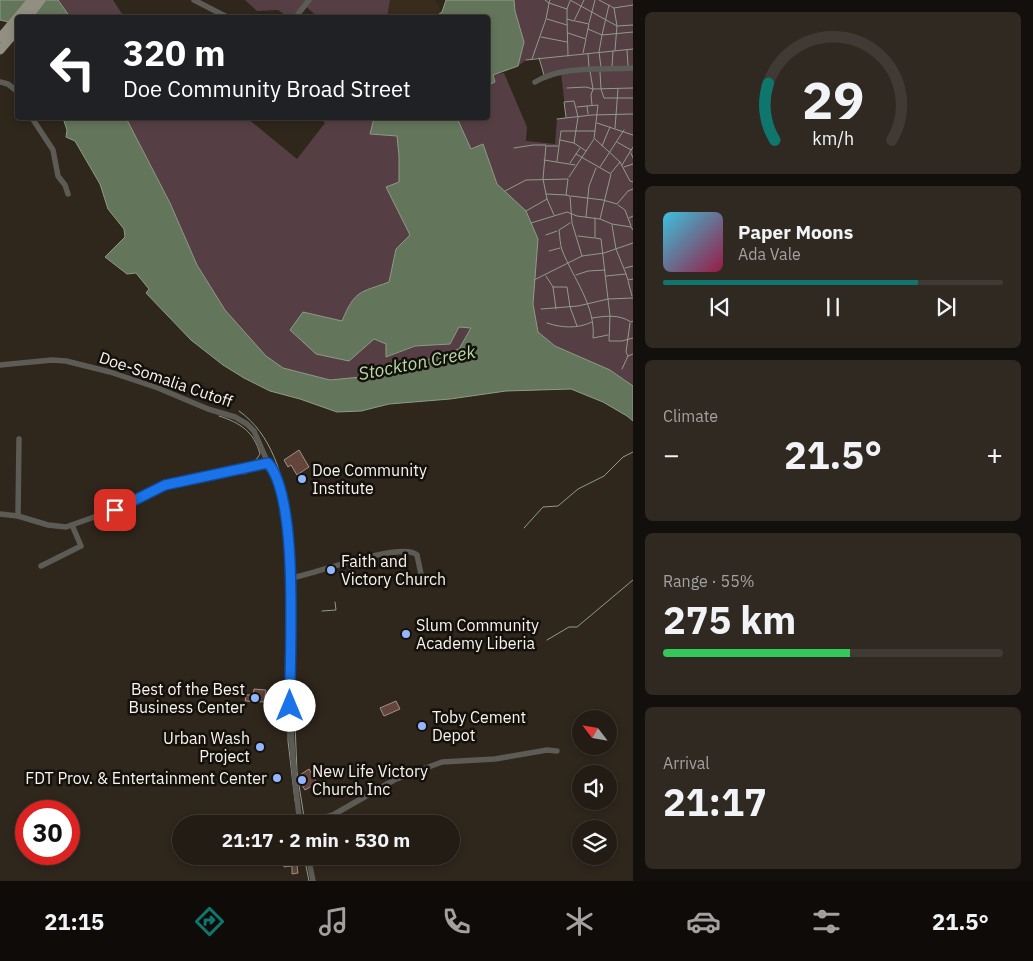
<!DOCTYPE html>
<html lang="en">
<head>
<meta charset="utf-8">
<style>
	body { margin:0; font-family:"IBM Plex Sans",sans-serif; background:#2f2922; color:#f1f3f6; height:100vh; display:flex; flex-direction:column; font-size:19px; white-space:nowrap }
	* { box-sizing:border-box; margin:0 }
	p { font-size:16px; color:#a3a1a0 }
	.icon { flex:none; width:28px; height:28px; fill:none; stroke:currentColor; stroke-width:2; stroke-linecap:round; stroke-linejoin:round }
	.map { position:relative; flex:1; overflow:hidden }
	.sheet { display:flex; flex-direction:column; gap:12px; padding:12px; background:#130f0c; width:400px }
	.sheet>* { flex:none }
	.guide { position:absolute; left:15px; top:15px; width:475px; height:105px; border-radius:5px; box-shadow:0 2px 8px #0003,0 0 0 1px #403a34; background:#202124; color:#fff; overflow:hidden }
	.needle { width:32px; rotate:301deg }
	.buttons { position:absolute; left:572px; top:710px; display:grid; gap:10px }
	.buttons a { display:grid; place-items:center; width:45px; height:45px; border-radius:50%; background:#231c15; box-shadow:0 2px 8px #0003,0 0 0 1px #403a34; font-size:25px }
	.speed { position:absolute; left:15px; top:800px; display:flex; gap:10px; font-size:25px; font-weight:700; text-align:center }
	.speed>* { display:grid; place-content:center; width:65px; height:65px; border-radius:50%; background:#231c15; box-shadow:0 2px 8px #0003,0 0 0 1px #403a34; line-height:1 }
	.speed .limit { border:8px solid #d22; background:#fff; color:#111 }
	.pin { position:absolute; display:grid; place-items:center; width:42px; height:42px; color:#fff; margin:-21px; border-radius:10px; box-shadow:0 2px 8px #0006 }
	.me { position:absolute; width:55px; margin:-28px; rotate:0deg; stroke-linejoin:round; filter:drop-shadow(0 0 4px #0008) }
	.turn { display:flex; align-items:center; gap:18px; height:105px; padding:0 25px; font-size:22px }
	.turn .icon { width:65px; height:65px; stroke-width:2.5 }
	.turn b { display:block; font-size:35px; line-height:42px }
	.big { font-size:38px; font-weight:700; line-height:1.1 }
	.sheet .widget { flex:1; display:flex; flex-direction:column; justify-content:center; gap:8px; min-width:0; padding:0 18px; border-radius:8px; background:#2f2922 }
	.sheet .dial { align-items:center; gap:0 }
	.dial svg { height:130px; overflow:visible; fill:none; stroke:#403a34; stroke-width:7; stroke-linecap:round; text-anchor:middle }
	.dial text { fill:#f1f3f6; stroke:none }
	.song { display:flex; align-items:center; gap:15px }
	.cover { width:60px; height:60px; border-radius:8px; background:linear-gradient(135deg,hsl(190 70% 55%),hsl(340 70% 35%)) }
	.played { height:5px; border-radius:2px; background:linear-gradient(90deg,#0f766e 75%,#403a34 75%) }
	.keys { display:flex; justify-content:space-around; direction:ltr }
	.heat { display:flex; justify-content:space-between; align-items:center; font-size:28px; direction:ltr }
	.charge { height:8px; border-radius:4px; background:linear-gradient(90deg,#34c759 55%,#403a34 0) }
	.trip { position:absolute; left:172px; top:815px; width:288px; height:50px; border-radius:25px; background:#231c15; box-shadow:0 2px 8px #0003,0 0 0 1px #403a34; font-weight:700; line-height:50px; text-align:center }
	.menu { display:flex; height:80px; justify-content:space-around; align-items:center; background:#0e0b08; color:#a3a1a0 }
	.menu .icon { width:35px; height:35px }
	.menu .current { color:#0f766e }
	.menu b { font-size:22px; color:#f1f3f6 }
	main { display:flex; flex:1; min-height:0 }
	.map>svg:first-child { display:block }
</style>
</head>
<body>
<main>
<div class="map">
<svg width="633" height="881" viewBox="0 0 633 881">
	<rect width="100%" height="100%" fill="#2f261c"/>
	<!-- built -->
	<polygon fill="#392c1d" points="390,0 435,0 442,12 435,17 387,18"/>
	<!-- green -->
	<g fill="#553f44">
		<polygon points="58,0 113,0 124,17 70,17"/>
		<polygon points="245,0 390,0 387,18 318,17 304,5 295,17 288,17 278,10 257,11"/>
		<polygon points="514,0 633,0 633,386 610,370 555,346 538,332 532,304 538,239 526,211 497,184 483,145 471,149 457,118 488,118 488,85 495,82 493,75 504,73 527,127 526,141 555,144 557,119 566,117 561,72 544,77 539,58 526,60 518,66 524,42 515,11"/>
		<path d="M126,118h121l50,41 28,-36 -5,-5h54l-4,16 27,2 2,20v26l-13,5 25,48 -15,14 -7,33c-30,11 -34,9 -47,39l-39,-9 83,32 1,13 28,-11 35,-2 9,-17 12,1 -12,21 -78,26 -51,5 -47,-12 -17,-12 -41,-46 -28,-45 -27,-62z"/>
	</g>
	<!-- water -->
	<g fill="#63755b" stroke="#909b87">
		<polygon points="0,0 58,0 70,17 18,18 17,24 0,20"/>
		<polygon points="446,0 514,0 515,11 524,42 518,66 493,75 495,82 488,85 488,18 435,17 442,12"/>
		<path d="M63,118h63l44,85 27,62 28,45 41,46 17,12 47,12 51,-5 78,-26 12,-21 -12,-1 -9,17 -35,2 -29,11v-13l-12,-5 -25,22 -33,-7 -26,-24 13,-18 39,9c13,-31 17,-28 47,-39l7,-33 14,-14 -24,-48 13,-5v-26l-2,-20 -27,-2 4,-16h83l14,31 12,-5 14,40 29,27 12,28 -5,65 5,28 17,14 55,24 23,16v35l-6,-5 -24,-14 -32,-13 -65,2 -56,8 -61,5 -28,7 -24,1 -37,-13 -30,-8 -26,-13 -21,-13 -32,-25 -45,-47 3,-4 -13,-16 -9,1 -22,-17 20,-20 -1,-8 -16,-20 -8,-25 -25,-43 -9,-4 1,-7z"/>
	</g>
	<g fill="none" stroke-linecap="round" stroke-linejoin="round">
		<!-- stream -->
		<g stroke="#909b87" stroke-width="1">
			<polyline points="550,0 549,3 567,9 567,19"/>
			<polyline points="570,0 617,26 633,25"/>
			<polyline points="599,0 614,8 617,26 615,50"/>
			<polyline points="609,5 602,35 633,32"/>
			<polyline points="614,8 633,5"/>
			<polyline points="567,9 570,1"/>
			<polyline points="547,19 567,25"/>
			<polyline points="575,21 589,24 586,38"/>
			<polyline points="589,23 595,0"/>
			<polyline points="588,29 602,35 599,52 601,67"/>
			<polyline points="568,33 586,39 583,53"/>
			<polyline points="541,37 567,42"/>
			<polyline points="627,50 628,66"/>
			<polyline points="588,54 589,67"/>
			<polyline points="568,56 567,19 574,21 584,0"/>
			<polyline points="539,58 544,75"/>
			<polyline points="532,59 546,19 549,3 545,0"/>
			<polyline points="526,60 633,49"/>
			<polyline points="612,67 613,51"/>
			<polyline points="590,71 593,89 633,88"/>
			<polyline points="600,72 601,89 604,98 633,98"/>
			<polyline points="567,88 586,87 593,89 591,95 592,105"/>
			<polyline points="577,107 587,106 588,114"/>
			<polyline points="566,117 564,102 574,101 578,117 574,143"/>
			<polyline points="557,119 592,115 633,114"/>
			<polyline points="597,123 633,135"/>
			<polyline points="615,128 618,89"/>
			<polyline points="595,139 620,162 630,181 633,182"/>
			<polyline points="560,140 574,143 586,151"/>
			<polyline points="617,142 631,150"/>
			<polyline points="547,146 558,146"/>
			<polyline points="602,146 610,127"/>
			<polyline points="514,148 533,145 546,145 543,179 547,199"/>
			<polyline points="631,153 633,158"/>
			<polyline points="576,154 611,174 600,219"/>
			<polyline points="544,160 575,165"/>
			<polyline points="557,161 561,131 595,131"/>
			<polyline points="570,163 580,148"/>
			<polyline points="622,165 633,147"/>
			<polyline points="600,167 624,130"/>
			<polyline points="624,167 633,164"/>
			<polyline points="611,173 620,162"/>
			<polyline points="569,177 594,139 598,105 587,106"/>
			<polyline points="505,191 526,180 568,179 566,195 570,196 572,223 582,256"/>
			<polyline points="546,194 566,195"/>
			<polyline points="571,196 603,200 617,204 628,191 633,189"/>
			<polyline points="618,205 625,210 631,226"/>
			<polyline points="526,211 547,199 554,215"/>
			<polyline points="586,217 589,186 596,168"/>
			<polyline points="595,218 595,238 601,239 610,316 609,341 622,341 633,338"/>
			<polyline points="629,218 633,216"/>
			<polyline points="531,223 567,212 577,216 600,219 612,224 631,227 633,230"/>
			<path d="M570,223l-11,7c1,7 1,14 3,20 11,28 34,56 31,88l15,-3"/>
			<polyline points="612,225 616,249 626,274"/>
			<polyline points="546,235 557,231"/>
			<polyline points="578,236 594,238"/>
			<polyline points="549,251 560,248"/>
			<polyline points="625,268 633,266"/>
			<polyline points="576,275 588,271 605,270"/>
			<polyline points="546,276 553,287 556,309"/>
			<polyline points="606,276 626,274 628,280 633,279"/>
			<polyline points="534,280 582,256 604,253 633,243"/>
			<polyline points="628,281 632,296"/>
			<polyline points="553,287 567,287 570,307 577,326"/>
			<polyline points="541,309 578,306 608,299 633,298"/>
			<path d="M592,318c13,-2 27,-4 39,4l2,-1"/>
			<path d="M547,323c15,5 30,6 45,-1"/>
			<polyline points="628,356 626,352 630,323"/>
			<polyline points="622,369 628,356 633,354"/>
			<path d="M239,411c33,23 45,67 50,105"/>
			<path d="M219,416c22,7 35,16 41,38l-4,6 -7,4"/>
			<polyline points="244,474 263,467 269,472 277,488"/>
			<polyline points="280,499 288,569"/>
			<polyline points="524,528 543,507 558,506 578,489 604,476 623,457 633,452"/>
			<polyline points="288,576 289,584"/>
			<polyline points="294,595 295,616"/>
			<polyline points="289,596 289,609"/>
			<polyline points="322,611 336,610 335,602"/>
			<polyline points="289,628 288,741 295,801"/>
			<polyline points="547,640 569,627 577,627 633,580"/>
			<polyline points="294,644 295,635"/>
			<polyline points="294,699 297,772 304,817"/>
			<polyline points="304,856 309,881"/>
		</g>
	</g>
	<!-- building -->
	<g fill="#63453c" stroke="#a2908c">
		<polygon points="299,450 309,467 297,475 291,465 288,467 284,460"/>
		<polygon points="254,689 266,690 264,702 245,701 246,695 253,695"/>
		<polygon points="396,701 400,709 384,716 380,708"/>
		<polygon points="309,769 317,783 305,790 300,782 300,775"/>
		<polygon points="279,856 296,856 297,861 300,860 301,865 297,866 298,873 292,874 292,866 284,867 283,863 279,863"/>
	</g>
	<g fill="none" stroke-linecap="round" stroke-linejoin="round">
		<!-- minor -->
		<g stroke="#5c5b55" stroke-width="5.5">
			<polyline points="194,0 229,18"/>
			<polyline points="295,18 309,0"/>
			<polyline points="0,82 8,84 18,92"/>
			<path d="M535,82c29,-17 66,-12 98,-14"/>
			<polyline points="32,118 53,150 58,176 65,185 68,194"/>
			<polyline points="0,365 52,360 66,361 110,372 158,388 208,409 235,417 247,424 254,431 268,463"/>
			<path d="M0,514l18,2 30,9 18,2 62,-22 37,-20 103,-22c34,38 21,207 23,262 1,33 5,66 9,99l33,-9 61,-35 48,-18 53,-3 52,-9 10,1"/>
			<polyline points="18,516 19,439"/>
			<polyline points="41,566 81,546 72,525"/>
			<path d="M290,574l6,3c21,-4 107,-36 121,-22l5,24"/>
			<polyline points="308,856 313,881"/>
		</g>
		<!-- primary -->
		<g stroke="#908f82" stroke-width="9">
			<polyline points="27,18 41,0"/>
			<polyline points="0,38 32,0"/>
			<polyline points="0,50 18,29"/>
		</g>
	</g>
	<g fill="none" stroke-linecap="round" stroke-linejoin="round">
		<!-- route casing -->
		<g stroke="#114b97" stroke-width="12">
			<path id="route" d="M115,510l50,-25 103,-22c32,37 21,192 22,243"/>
		</g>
		<!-- route -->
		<use href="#route" stroke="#1a73e8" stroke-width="9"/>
	</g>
	<!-- markers -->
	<g fill="#93b7fd" stroke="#14100b" stroke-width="2">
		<circle cx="302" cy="479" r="5"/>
		<circle cx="331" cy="570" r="5"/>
		<circle cx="406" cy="634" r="5"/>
		<circle cx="255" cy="698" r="5"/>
		<circle cx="422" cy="726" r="5"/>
		<circle cx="260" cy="747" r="5"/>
		<circle cx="277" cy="778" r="5"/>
		<circle cx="302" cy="780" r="5"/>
	</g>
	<g text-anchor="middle" stroke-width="5" stroke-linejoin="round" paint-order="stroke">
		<!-- street labels -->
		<g font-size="16" fill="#f9f3ed" stroke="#14100b">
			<text transform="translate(166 379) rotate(19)" y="6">Doe-Somalia Cutoff</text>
		</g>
		<!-- poi labels -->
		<g font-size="16" fill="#f9f3ed" stroke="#14100b" text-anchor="start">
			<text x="312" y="476">Doe Community<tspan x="312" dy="18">Institute</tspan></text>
			<text x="341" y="567">Faith and<tspan x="341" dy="18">Victory Church</tspan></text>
			<text x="416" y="631">Slum Community<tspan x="416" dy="18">Academy Liberia</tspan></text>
			<text x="245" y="695" text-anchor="end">Best of the Best<tspan x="245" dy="18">Business Center</tspan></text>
			<text x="432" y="723">Toby Cement<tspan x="432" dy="18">Depot</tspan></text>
			<text x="250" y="744" text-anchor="end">Urban Wash<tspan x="250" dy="18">Project</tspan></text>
			<text x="312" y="777">New Life Victory<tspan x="312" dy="18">Church Inc</tspan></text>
			<text x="267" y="784" text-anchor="end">FDT Prov. &amp; Entertainment Center</text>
		</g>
		<!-- water labels -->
		<g font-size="18" font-style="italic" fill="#b8daa9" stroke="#14100b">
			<text transform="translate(417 363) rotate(-11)" y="6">Stockton Creek</text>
		</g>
	</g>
</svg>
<div class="buttons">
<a><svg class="needle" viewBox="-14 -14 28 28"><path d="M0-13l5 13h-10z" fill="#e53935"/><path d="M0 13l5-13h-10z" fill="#a3a1a0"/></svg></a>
<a><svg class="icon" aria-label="sound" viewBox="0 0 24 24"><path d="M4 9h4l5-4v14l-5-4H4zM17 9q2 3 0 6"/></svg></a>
<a><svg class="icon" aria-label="layers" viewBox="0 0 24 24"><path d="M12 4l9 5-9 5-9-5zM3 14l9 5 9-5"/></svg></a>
</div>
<div class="speed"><div class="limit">30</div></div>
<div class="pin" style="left:115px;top:510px;background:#d93025"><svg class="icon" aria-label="arrive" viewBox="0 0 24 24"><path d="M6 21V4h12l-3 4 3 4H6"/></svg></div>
<svg class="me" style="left:290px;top:706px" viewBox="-20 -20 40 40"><circle r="19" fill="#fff"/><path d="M0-13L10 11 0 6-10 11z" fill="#1a73e8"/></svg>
<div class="trip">21:17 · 2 min · 530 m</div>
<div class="guide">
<div class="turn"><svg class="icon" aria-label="left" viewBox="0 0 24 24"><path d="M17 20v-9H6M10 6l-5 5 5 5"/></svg><div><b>320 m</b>Doe Community Broad Street</div></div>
</div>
</div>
<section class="sheet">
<div class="widget dial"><svg viewBox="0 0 100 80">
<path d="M14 69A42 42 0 1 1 86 69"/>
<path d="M14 69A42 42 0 0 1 10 34" stroke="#0f766e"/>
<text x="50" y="56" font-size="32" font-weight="700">29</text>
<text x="50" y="72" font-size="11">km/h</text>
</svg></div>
<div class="widget">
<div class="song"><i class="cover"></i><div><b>Paper Moons</b><p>Ada Vale</p></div></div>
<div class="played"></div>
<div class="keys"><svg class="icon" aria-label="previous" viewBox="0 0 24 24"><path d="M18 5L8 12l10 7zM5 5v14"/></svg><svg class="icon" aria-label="pause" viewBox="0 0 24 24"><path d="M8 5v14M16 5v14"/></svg><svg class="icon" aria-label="next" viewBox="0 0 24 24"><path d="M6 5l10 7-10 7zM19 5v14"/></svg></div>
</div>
<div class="widget"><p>Climate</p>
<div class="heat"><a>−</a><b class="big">21.5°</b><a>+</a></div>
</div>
<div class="widget"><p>Range · 55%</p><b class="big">275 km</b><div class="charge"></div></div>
<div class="widget"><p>Arrival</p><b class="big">21:17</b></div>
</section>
</main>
<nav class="menu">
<b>21:15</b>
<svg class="icon current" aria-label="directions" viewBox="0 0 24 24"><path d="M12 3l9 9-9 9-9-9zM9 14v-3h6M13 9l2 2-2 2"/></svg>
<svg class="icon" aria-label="music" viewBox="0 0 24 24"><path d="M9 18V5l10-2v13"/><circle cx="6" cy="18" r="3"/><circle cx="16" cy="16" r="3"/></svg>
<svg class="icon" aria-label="phone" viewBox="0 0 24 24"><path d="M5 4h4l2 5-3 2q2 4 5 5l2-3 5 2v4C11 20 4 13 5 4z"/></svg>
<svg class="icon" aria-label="climate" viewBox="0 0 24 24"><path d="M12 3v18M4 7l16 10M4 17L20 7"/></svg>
<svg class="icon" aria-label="car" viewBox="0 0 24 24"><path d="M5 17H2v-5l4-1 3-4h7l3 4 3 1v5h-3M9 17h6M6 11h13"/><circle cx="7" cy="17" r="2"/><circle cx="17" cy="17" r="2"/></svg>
<svg class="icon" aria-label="filters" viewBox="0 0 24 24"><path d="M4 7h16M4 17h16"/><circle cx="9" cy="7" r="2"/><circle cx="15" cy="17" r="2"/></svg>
<b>21.5°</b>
</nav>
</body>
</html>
